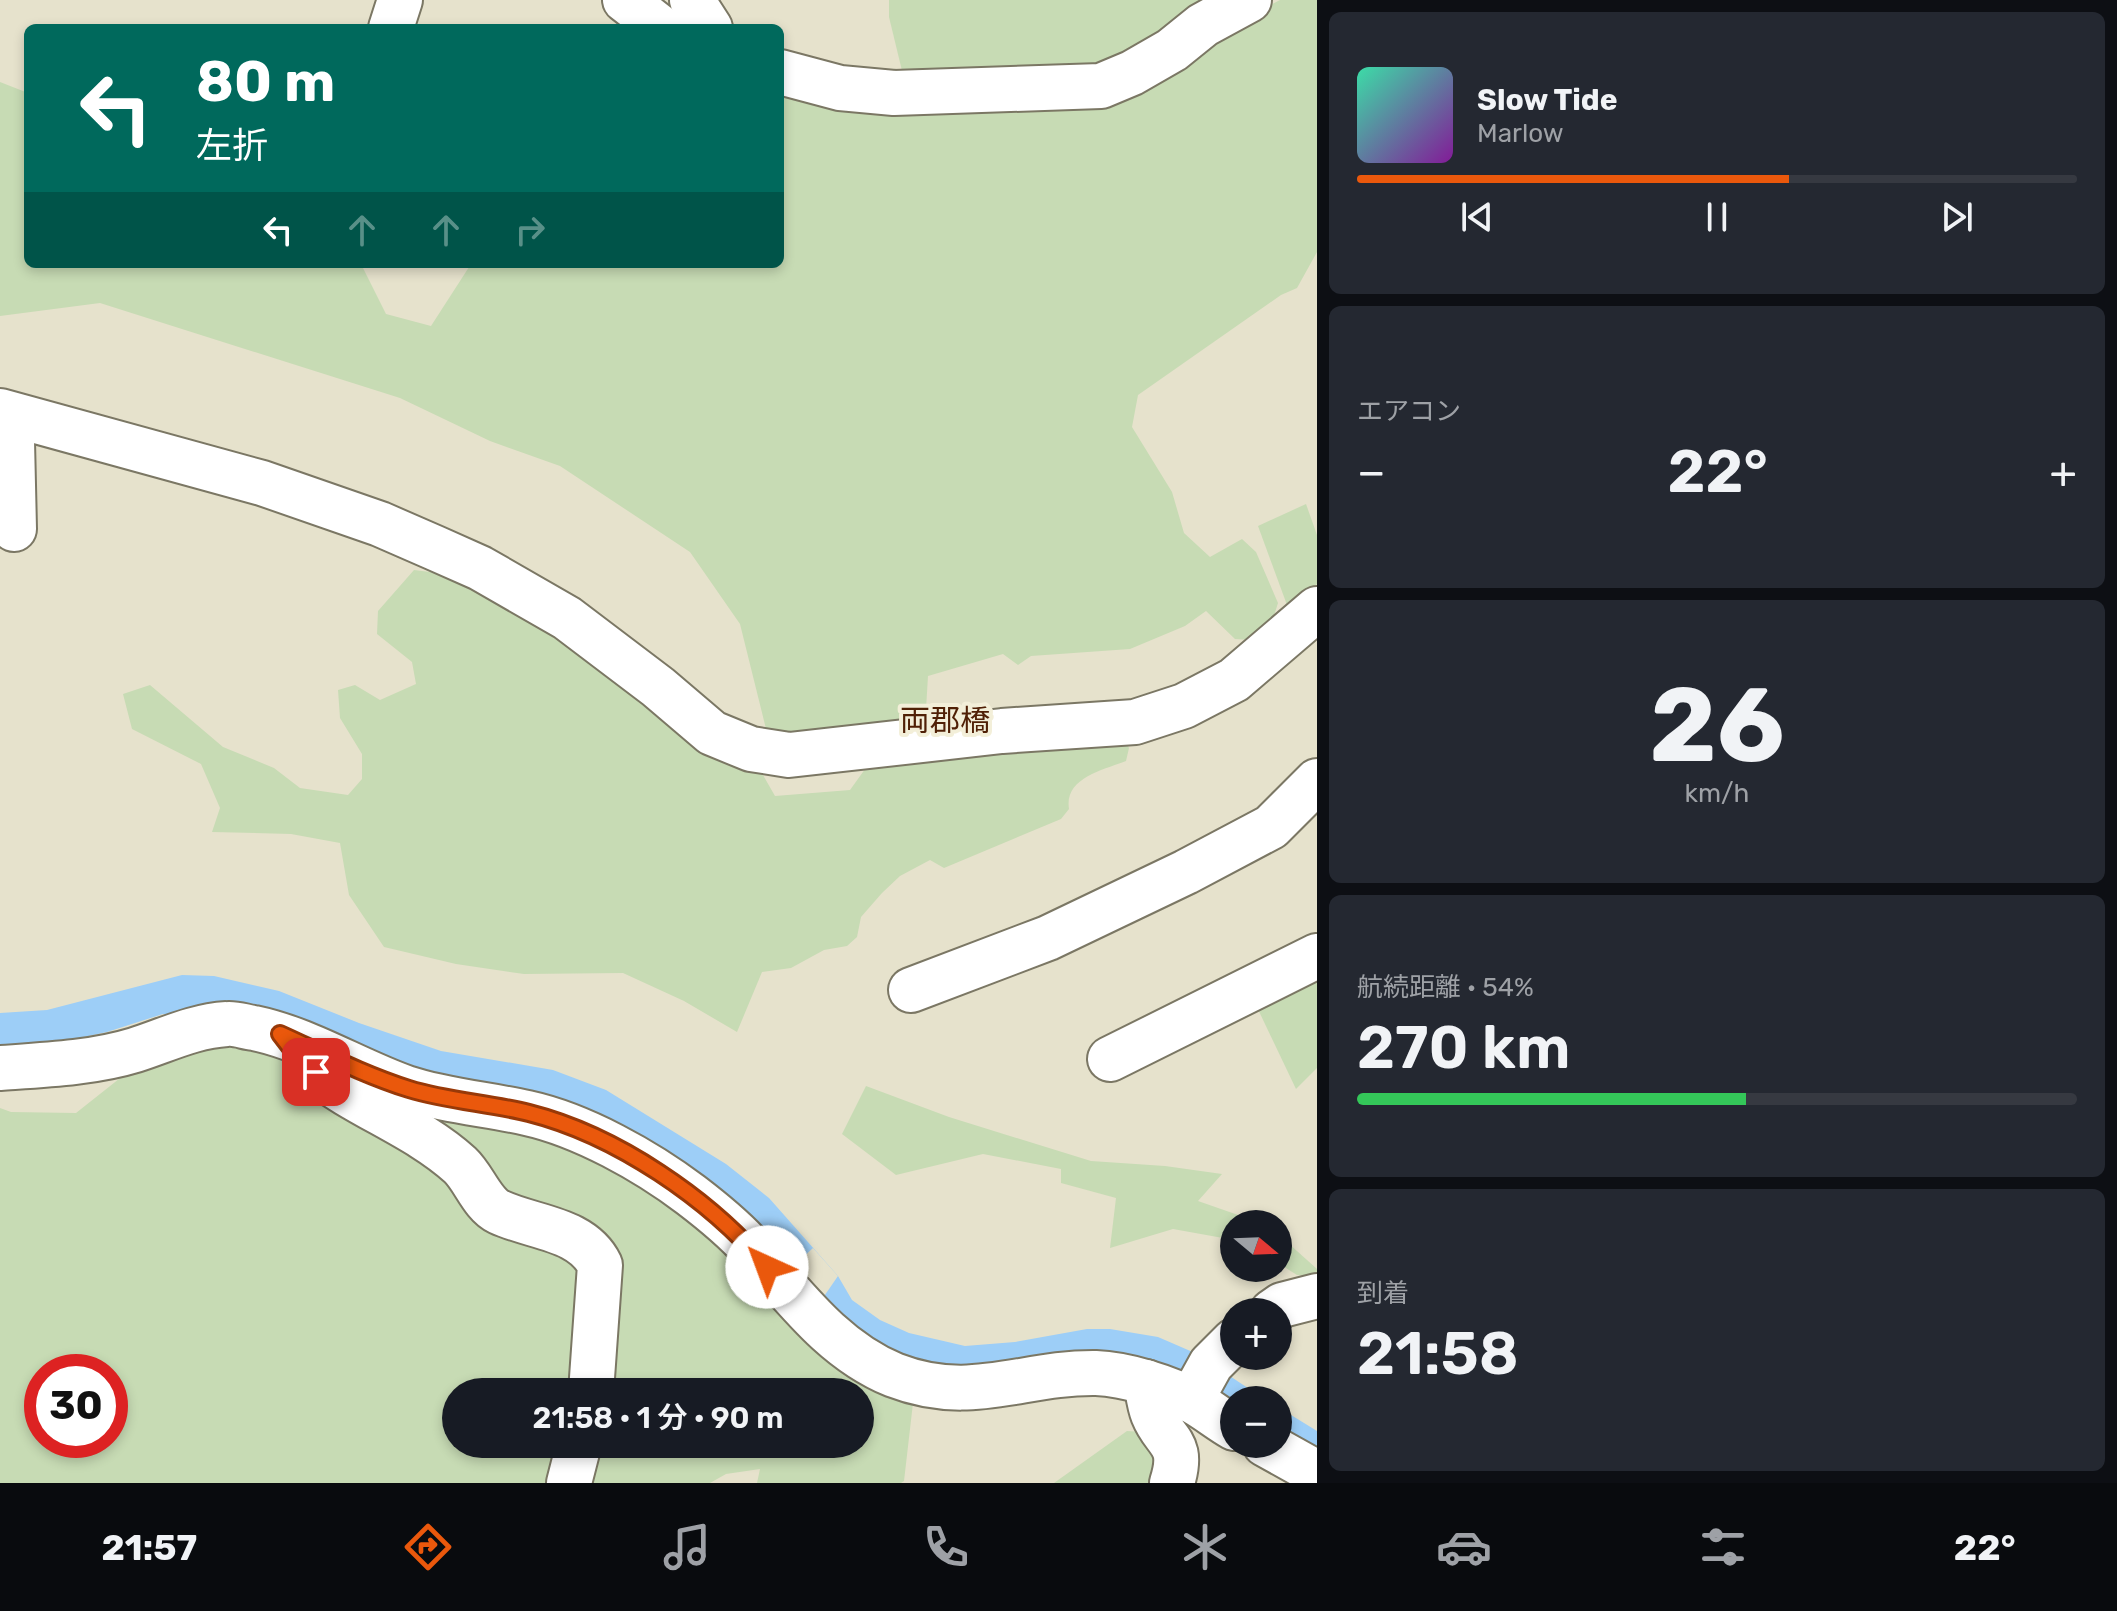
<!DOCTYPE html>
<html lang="ja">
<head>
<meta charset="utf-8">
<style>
	body { margin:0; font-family:Rubik,"Noto Sans JP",sans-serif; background:#242831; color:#f1f3f6; height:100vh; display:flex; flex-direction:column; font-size:30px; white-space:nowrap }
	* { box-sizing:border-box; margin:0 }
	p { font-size:26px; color:#9ea1a6 }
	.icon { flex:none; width:44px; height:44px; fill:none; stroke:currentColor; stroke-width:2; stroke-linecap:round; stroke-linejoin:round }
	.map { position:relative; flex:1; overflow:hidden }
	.drawer { display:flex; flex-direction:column; gap:12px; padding:12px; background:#0d0f14; width:800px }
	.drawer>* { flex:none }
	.guide { position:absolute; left:24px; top:24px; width:760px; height:244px; border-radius:12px; box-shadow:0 4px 12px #0003; background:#00695c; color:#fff; overflow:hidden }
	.needle { width:52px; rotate:109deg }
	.fabs { position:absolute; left:1220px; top:1210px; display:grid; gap:16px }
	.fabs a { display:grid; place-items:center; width:72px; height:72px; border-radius:50%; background:#171b24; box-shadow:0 4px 12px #0003; font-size:40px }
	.speed { position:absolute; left:24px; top:1354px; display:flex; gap:16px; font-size:40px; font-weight:700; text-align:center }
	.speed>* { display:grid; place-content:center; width:104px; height:104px; border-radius:50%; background:#171b24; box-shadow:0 4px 12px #0003; line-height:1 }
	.speed .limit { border:12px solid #d22; background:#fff; color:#111 }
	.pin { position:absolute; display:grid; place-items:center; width:68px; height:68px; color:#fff; margin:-34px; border-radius:16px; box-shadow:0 4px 12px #0006 }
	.me { position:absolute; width:88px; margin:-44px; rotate:317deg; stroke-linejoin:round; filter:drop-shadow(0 0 6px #0008) }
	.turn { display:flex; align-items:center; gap:28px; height:168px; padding:0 40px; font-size:36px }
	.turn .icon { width:104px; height:104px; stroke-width:2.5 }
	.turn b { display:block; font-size:56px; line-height:68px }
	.lanes { display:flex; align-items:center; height:76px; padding:0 40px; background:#0003; justify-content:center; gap:40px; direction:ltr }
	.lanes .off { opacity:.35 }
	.big { font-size:60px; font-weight:600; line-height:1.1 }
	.drawer .card { flex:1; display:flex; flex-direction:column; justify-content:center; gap:12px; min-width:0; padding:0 28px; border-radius:12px; background:#242831 }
	.drawer .dial { align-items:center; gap:0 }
	.dial b { font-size:104px; line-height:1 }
	.song { display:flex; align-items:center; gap:24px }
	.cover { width:96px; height:96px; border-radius:12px; background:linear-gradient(135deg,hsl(160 70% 55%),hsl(290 70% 35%)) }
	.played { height:8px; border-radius:4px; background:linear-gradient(90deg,#ea580c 60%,#363941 60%) }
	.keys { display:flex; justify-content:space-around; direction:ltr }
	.heat { display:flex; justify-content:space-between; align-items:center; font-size:44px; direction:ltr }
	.charge { height:12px; border-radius:6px; background:linear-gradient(90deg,#34c759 54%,#363941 0) }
	.trip { position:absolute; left:442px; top:1378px; width:432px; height:80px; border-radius:40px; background:#171b24; box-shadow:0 4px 12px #0003; font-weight:600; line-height:80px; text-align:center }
	.dock { display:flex; height:128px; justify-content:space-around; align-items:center; background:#090b0e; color:#9ea1a6 }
	.dock .icon { width:56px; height:56px }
	.dock .selected { color:#ea580c }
	.dock b { font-size:36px; color:#f1f3f6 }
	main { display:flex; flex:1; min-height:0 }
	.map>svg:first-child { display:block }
</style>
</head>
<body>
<main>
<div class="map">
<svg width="1317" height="1483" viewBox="0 0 1317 1483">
	<rect width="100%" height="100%" fill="#e6e2cc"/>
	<!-- green -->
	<g fill="#c7dbb4" fill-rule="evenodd">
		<polygon points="889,0 1218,0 1114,67 904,79 889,17"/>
		<polygon points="1280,0 1317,0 1317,252 1297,288 1281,295 1138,395 1132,427 1172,492 1184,533 1210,557 1242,539 1256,552 1278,603 1271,625 1251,640 1235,639 1206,611 1185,626 1130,649 1031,656 1018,665 1003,654 928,676 925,726 768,737 740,624 690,552 560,466 490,441 400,398 100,303 0,316 0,82 28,93 28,264 361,264 386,314 431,326 471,264 780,264 780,87 1093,100"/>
		<polygon points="1306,504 1317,535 1317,584 1287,605 1258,526"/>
		<path d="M414,570l40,5 47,21 258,172 16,28 75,-6 18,-25 257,-25 4,8 -3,13c-23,9 -62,17 -57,48l-8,10 -117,49 -14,-8 -30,16 -18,17 -21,24 -4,20 -10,9 -23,4 -33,18 -29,4 -25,60 -53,-31 -61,-28 -99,1 -68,-10 -72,-17 -35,-52 -9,-52 -49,-9 -79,-2 8,-24 -19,-44 -69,-35 -9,-35 27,-9 73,62 51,21 26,20 48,7 14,-16v-25l-22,-36 -2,-28 17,-5 25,15 36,-16 -4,-22 -35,-28 1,-23z"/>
		<polygon points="1317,973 1317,1068 1296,1089 1255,1003"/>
		<path d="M213,1037l57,7 56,52 259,158 -3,138h-126v52h115l-9,39h-562v-375l11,4 65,1 77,-61zM42,1372h68v68h-68z"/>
		<polygon points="866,1086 949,1117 1091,1161 1165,1166 1222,1174 1198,1201 1264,1224 1234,1224 1234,1240 1173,1229 1110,1248 1116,1198 1061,1183 1061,1169 983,1154 896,1175 842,1134"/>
		<polygon points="446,1112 518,1123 640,1177 913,1403 904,1481 901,1483 757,1483 760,1469 726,1474 710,1483 579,1483 588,1444 860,1444 860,1392 600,1392 609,1280 505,1207 435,1135 438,1119"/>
		<polygon points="1278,1234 1317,1269 1317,1277 1297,1275 1278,1263"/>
		<polygon points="1127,1431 1143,1432 1161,1456 1157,1483 1054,1483"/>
	</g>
	<!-- water -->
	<g fill="#9dcef7">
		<polygon points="182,975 214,976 279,991 359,1023 441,1051 553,1070 606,1090 726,1164 769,1198 838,1276 852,1300 880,1320 909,1333 965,1346 1015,1342 1087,1329 1110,1329 1158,1337 1195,1353 1266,1400 1234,1400 1234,1408 1163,1364 1139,1358 1025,1373 897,1365 707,1194 182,1017 163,1014 107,1032 51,1044 0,1047 0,1013 47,1010"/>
		<polygon points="1278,1407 1317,1431 1317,1457 1278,1434"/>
	</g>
	<!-- pier -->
	<polygon fill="#e6e2cc" points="813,1248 838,1276 818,1305 788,1271"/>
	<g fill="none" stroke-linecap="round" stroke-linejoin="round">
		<!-- minor casing -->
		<g stroke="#7b7764" stroke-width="48">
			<g id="minor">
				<polyline points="625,0 661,28"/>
				<polyline points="692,0 710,28"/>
				<polyline points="391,28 400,0"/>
				<polyline points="780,72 840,88 894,93 1101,86 1132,73 1172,50 1203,25 1249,0"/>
				<polyline points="0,411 262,483 380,524 435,548 480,568 567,618 658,687 712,733 751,749 789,755 1002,731 1135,722 1184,706 1234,680 1317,609"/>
				<polyline points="14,529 12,441 16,417"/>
				<polyline points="911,990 1048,938 1186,872 1271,827 1317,781"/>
				<polyline points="1110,1059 1317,956"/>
				<path d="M0,1068c44,-3 93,-5 135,-18 31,-10 59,-24 92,-26 9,-1 18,3 27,4 53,11 101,42 152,60 39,13 81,16 121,25 55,12 119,48 164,82 21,16 44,35 61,54 43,48 81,101 142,126 77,30 128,-3 202,-2 28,1 74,14 98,29 14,8 26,18 40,26"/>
				<path d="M314,1071c45,36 103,55 146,94 14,13 22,39 39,47 34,16 83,16 101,53l-9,127"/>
				<polyline points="1272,1312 1282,1305 1317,1296"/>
				<path d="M1146,1382c2,10 3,22 7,32 12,30 32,27 19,69"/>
				<polyline points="1191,1400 1211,1364 1234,1341"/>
				<polyline points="1265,1444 1317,1473"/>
				<polyline points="569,1483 579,1444"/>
			</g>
		</g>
		<!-- minor -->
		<use href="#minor" stroke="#fff" stroke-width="44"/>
	</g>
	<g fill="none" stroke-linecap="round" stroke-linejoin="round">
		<!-- route casing -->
		<g stroke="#983908" stroke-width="20">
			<path id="route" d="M316,1072l-16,-12 -20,-26c42,19 84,41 129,55 39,12 80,14 120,24 87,22 181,86 238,154"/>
		</g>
		<!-- route -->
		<use href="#route" stroke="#ea580c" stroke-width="14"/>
	</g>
	<g text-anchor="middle" stroke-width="8" stroke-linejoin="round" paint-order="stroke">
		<!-- quarter labels -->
		<g font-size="30" fill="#502006" stroke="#f3efd9">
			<text x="945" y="731">両郡橋</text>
		</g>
	</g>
</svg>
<div class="fabs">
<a><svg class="needle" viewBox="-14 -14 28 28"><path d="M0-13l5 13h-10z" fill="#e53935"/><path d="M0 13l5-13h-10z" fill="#9ea1a6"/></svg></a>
<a>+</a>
<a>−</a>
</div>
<div class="speed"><div class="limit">30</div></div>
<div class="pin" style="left:316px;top:1072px;background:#d93025"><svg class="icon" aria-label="arrive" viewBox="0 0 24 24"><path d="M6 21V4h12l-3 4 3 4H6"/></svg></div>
<svg class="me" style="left:767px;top:1267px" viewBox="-20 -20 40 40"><circle r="19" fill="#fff"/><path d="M0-13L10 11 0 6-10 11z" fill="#ea580c"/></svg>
<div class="trip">21:58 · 1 分 · 90 m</div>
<div class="guide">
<div class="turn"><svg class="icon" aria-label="left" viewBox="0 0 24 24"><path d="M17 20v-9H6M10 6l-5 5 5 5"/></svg><div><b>80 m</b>左折</div></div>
<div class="lanes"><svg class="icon" aria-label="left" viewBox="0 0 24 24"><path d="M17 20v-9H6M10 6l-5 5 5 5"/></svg><svg class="icon off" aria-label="ahead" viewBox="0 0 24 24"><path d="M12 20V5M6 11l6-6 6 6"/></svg><svg class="icon off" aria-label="ahead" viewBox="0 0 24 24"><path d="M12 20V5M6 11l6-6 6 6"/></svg><svg class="icon off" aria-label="right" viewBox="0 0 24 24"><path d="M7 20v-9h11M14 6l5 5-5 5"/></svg></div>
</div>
</div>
<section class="drawer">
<div class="card">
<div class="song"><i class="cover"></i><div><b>Slow Tide</b><p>Marlow</p></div></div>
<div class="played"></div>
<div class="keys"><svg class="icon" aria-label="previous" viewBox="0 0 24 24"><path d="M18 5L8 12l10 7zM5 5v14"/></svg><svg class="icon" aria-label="pause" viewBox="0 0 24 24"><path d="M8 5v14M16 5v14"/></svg><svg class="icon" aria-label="next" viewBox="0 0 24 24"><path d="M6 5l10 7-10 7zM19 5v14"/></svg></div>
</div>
<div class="card"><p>エアコン</p>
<div class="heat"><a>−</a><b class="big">22°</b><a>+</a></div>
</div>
<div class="card dial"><b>26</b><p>km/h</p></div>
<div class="card"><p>航続距離 · 54%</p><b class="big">270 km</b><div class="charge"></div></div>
<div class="card"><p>到着</p><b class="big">21:58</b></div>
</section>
</main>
<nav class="dock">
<b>21:57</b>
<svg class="icon selected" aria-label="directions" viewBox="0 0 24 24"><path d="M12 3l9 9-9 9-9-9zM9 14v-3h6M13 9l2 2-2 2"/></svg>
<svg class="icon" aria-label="music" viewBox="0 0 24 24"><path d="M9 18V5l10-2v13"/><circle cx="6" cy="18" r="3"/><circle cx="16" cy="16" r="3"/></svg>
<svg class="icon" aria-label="phone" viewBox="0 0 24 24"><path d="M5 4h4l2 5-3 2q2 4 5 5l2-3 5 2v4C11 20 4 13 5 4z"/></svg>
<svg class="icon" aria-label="climate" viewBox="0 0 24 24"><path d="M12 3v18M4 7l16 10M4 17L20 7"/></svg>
<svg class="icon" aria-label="car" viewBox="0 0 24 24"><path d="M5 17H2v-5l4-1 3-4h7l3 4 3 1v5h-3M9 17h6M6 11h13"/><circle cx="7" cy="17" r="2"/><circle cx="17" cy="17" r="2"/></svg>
<svg class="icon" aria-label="filters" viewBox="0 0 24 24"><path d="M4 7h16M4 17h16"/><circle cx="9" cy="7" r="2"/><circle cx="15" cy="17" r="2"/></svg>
<b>22°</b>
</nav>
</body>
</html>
